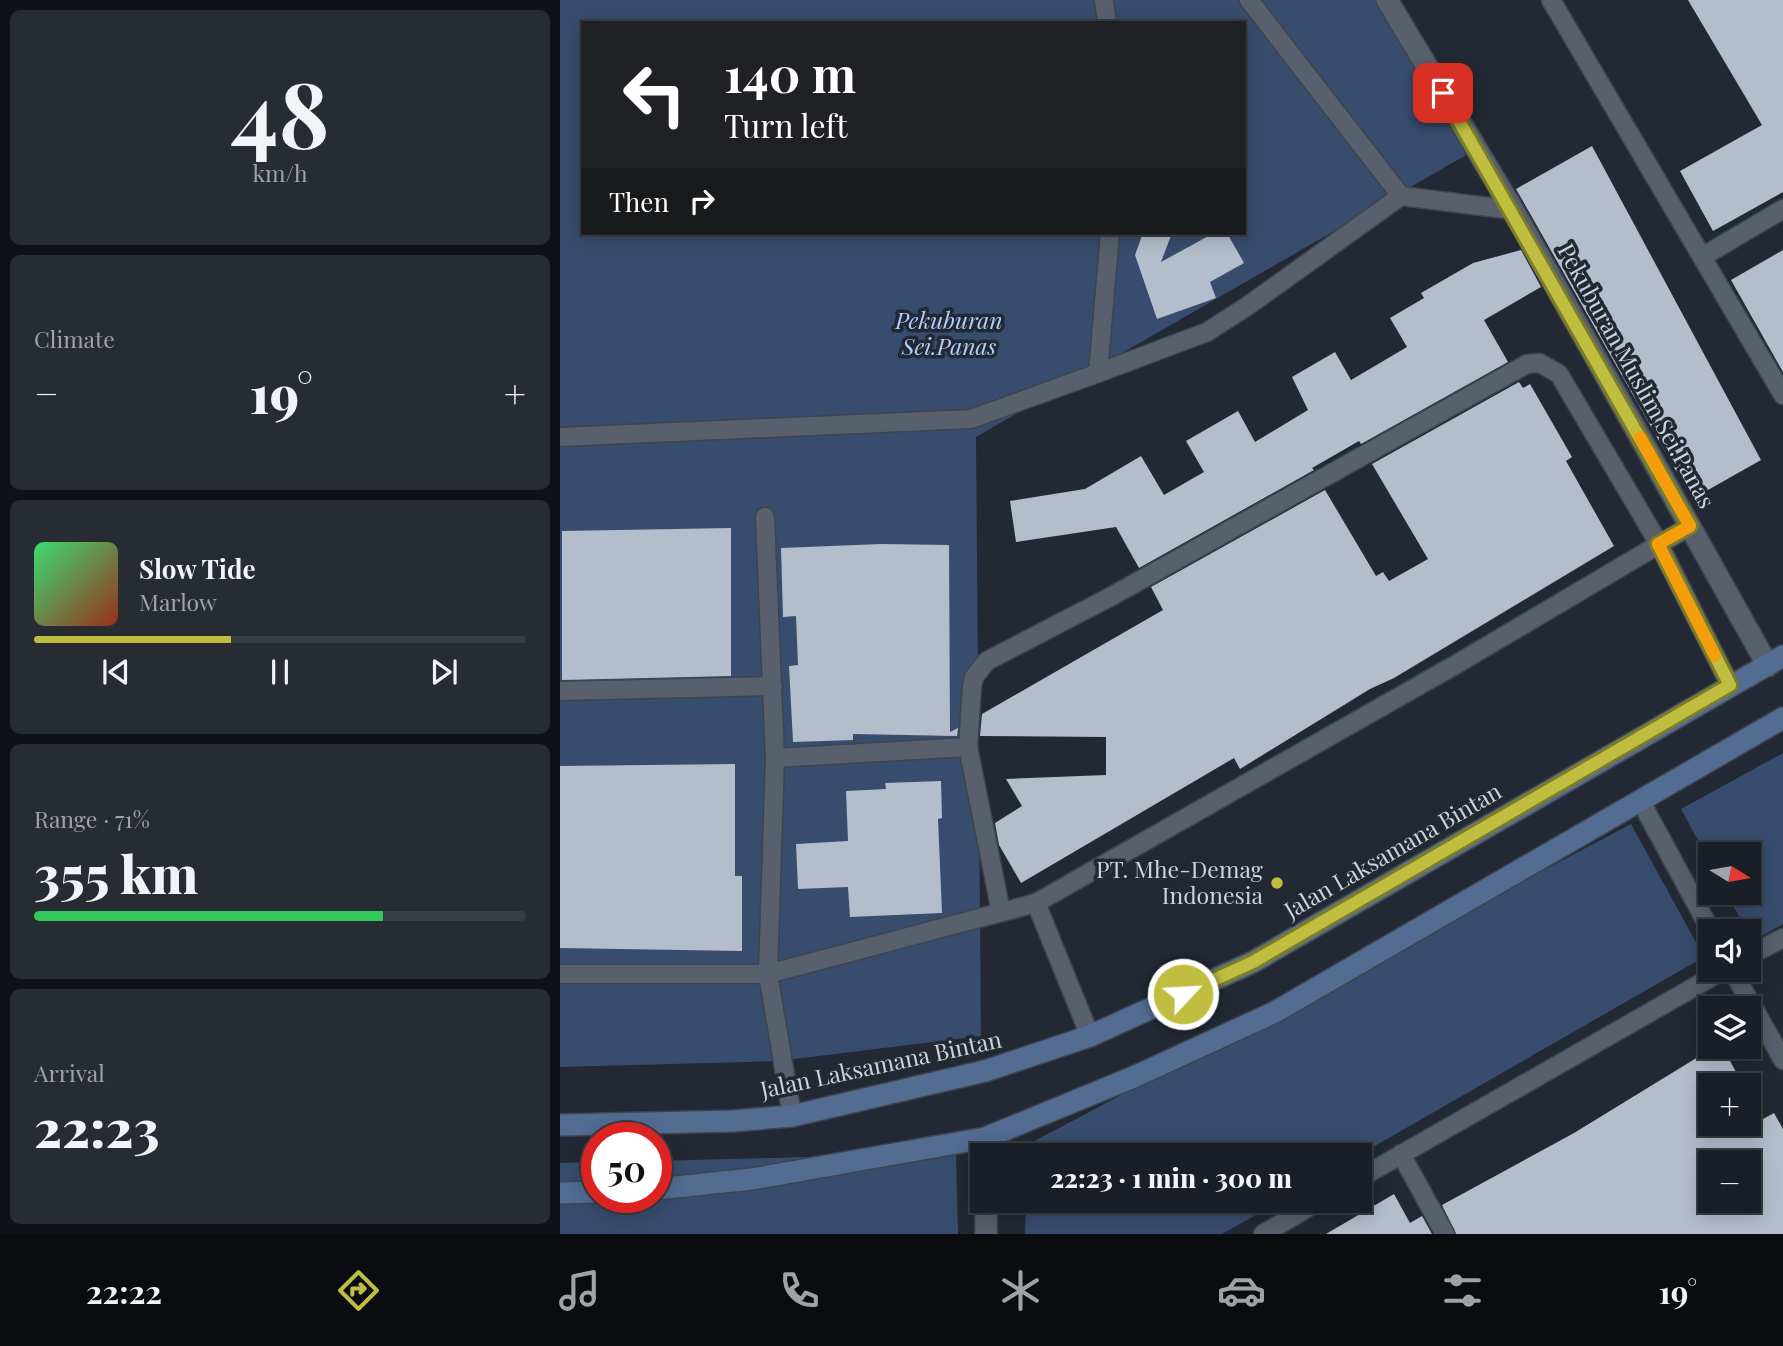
<!DOCTYPE html>
<html lang="en">
<head>
<meta charset="utf-8">
<style>
	body { margin:0; font-family:"Playfair Display",serif; background:#272c33; color:#f1f3f6; height:100vh; display:flex; flex-direction:column; font-size:26px; white-space:nowrap }
	* { box-sizing:border-box; margin:0 }
	p { font-size:23px; color:#9fa2a7 }
	.icon { flex:none; width:38px; height:38px; fill:none; stroke:currentColor; stroke-width:2; stroke-linecap:round; stroke-linejoin:round }
	.map { position:relative; flex:1; overflow:hidden }
	.panel { display:flex; flex-direction:column; gap:10px; padding:10px; background:#0e1115; width:560px }
	.panel>* { flex:none }
	.hud { position:absolute; left:21px; top:21px; width:665px; height:214px; border-radius:0px; box-shadow:0 4px 18px #0003,0 0 0 2px #383d44; background:#202124; color:#fff; overflow:hidden }
	.needle { width:46px; rotate:101deg }
	.tools { position:absolute; left:1138px; top:842px; display:grid; gap:14px }
	.tools a { display:grid; place-items:center; width:63px; height:63px; border-radius:0px; background:#1a1f27; box-shadow:0 4px 18px #0003,0 0 0 2px #383d44; font-size:35px }
	.speed { position:absolute; left:21px; top:1122px; display:flex; gap:14px; font-size:35px; font-weight:700; text-align:center }
	.speed>* { display:grid; place-content:center; width:91px; height:91px; border-radius:50%; background:#1a1f27; box-shadow:0 4px 18px #0003,0 0 0 2px #383d44; line-height:1 }
	.speed .limit { border:10px solid #d22; background:#fff; color:#111 }
	.pin { position:absolute; display:grid; place-items:center; width:60px; height:60px; color:#fff; margin:-30px; border-radius:14px; box-shadow:0 4px 10px #0006 }
	.me { position:absolute; width:77px; margin:-38px; rotate:65deg; stroke-linejoin:round; filter:drop-shadow(0 0 5px #0008) }
	.turn { display:flex; align-items:center; gap:24px; height:147px; padding:0 28px; font-size:32px }
	.turn .icon { width:91px; height:91px; stroke-width:2.5 }
	.turn b { display:block; font-size:49px; line-height:60px }
	.then { display:flex; align-items:center; height:66px; padding:0 28px; background:#0003; gap:14px; font-size:26px }
	.big { font-size:52px; font-weight:800; line-height:1.1 }
	.panel .tile { flex:1; display:flex; flex-direction:column; justify-content:center; gap:10px; min-width:0; padding:0 24px; border-radius:10px; background:#272c33 }
	.panel .dial { align-items:center; gap:0 }
	.dial b { font-size:91px; line-height:1 }
	.song { display:flex; align-items:center; gap:21px }
	.cover { width:84px; height:84px; border-radius:10px; background:linear-gradient(135deg,hsl(140 70% 55%),hsl(10 70% 35%)) }
	.played { height:7px; border-radius:4px; background:linear-gradient(90deg,#bfbe41 40%,#383d44 40%) }
	.keys { display:flex; justify-content:space-around; direction:ltr }
	.heat { display:flex; justify-content:space-between; align-items:center; font-size:38px; direction:ltr }
	.charge { height:10px; border-radius:5px; background:linear-gradient(90deg,#34c759 71%,#383d44 0) }
	.trip { position:absolute; left:410px; top:1143px; width:402px; height:70px; border-radius:0px; background:#1a1f27; box-shadow:0 4px 18px #0003,0 0 0 2px #383d44; font-weight:800; line-height:70px; text-align:center }
	.dock { display:flex; height:112px; justify-content:space-around; align-items:center; background:#0a0c10; color:#9fa2a7 }
	.dock .icon { width:49px; height:49px }
	.dock .on { color:#bfbe41 }
	.dock b { font-size:32px; color:#f1f3f6 }
	main { display:flex; flex:1; min-height:0 }
	.map>svg:first-child { display:block }
</style>
</head>
<body>
<main>
<section class="panel">
<div class="tile dial"><b>48</b><p>km/h</p></div>
<div class="tile"><p>Climate</p>
<div class="heat"><a>−</a><b class="big">19°</b><a>+</a></div>
</div>
<div class="tile">
<div class="song"><i class="cover"></i><div><b>Slow Tide</b><p>Marlow</p></div></div>
<div class="played"></div>
<div class="keys"><svg class="icon" aria-label="previous" viewBox="0 0 24 24"><path d="M18 5L8 12l10 7zM5 5v14"/></svg><svg class="icon" aria-label="pause" viewBox="0 0 24 24"><path d="M8 5v14M16 5v14"/></svg><svg class="icon" aria-label="next" viewBox="0 0 24 24"><path d="M6 5l10 7-10 7zM19 5v14"/></svg></div>
</div>
<div class="tile"><p>Range · 71%</p><b class="big">355 km</b><div class="charge"></div></div>
<div class="tile"><p>Arrival</p><b class="big">22:23</b></div>
</section>
<div class="map">
<svg width="1223" height="1234" viewBox="0 0 1223 1234">
	<rect width="100%" height="100%" fill="#222934"/>
	<!-- green -->
	<g fill="#384c6d" fill-rule="evenodd">
		<path d="M0,0h825l83,154 -492,283 5,599 -203,25 -218,6zM23,23h661v210h-661z"/>
		<polygon points="1223,753 1223,924 1193,941 1166,893 1188,892 1188,854 1150,854 1150,862 1121,809"/>
		<polygon points="1071,824 1144,957 799,1155 467,1155 467,1145"/>
		<polygon points="396,1153 398,1234 0,1234 0,1163 37,1162 37,1197 96,1197 96,1161"/>
		<polygon points="466,1201 466,1200 721,1201 662,1234 465,1234"/>
	</g>
	<!-- building -->
	<g fill="#b4bdcc" fill-rule="evenodd">
		<polygon points="1128,0 1223,0 1223,192 1153,231 1120,171 1202,125"/>
		<polygon points="1032,146 1201,460 1132,499 956,189"/>
		<polygon points="583,233 612,233 601,262 654,233 667,233 684,263 650,282 656,298 597,319 575,255"/>
		<polygon points="961,250 981,287 924,320 948,362 801,444 799,441 752,468 754,470 579,568 556,527 456,542 450,501 525,489 581,456 604,495 644,472 626,441 678,411 695,442 748,410 732,377 775,352 791,380 847,347 830,318 864,298 861,293 913,263"/>
		<polygon points="1223,250 1223,372 1171,280"/>
		<polygon points="959,382 963,388 970,384 1012,457 1006,461 1054,546 834,678 810,689 680,769 674,758 461,883 439,845 435,823 462,806 446,779 546,775 546,737 420,736 422,714 603,610 591,587 765,490 816,576 823,572 829,581 868,559 812,464"/>
		<polygon points="171,528 171,676 2,680 2,531"/>
		<polygon points="321,544 389,545 390,732 398,728 397,736 293,734 293,740 233,742 229,666 238,665 236,616 223,617 221,548"/>
		<polygon points="175,764 175,876 182,876 182,951 0,948 0,766"/>
		<polygon points="381,781 382,818 378,819 382,913 290,917 288,887 238,889 236,844 288,841 286,791 326,789 325,783"/>
		<path d="M1156,1046h6l21,39h-33v39h38v-30l15,25 11,-6 9,16v105h-327l-14,-29 132,-72zM1150,1162h38v38h-38z"/>
		<polygon points="834,1194 850,1223 862,1216 872,1234 766,1234"/>
	</g>
	<g fill="none" stroke-linecap="round" stroke-linejoin="round">
		<!-- service casing -->
		<g stroke="#3e444e" stroke-width="21">
			<g id="service">
				<polyline points="544,0 547,23"/>
				<polyline points="689,0 841,196 953,210"/>
				<polyline points="991,0 1223,395"/>
				<polyline points="550,233 538,373 647,332 686,307 841,196"/>
				<polyline points="1142,257 1223,209"/>
				<polyline points="0,437 411,419 538,373"/>
				<polyline points="205,517 215,758 208,974 232,1116"/>
				<polyline points="0,691 213,686"/>
				<polyline points="215,758 408,747"/>
				<polyline points="1080,800 1151,931"/>
				<polyline points="476,903 530,1036"/>
				<polyline points="441,912 408,747 412,686 414,677 427,661 552,596 967,364 980,363 999,374 1099,544 1170,685"/>
				<polyline points="1188,956 1223,938"/>
				<polyline points="1172,970 1223,1060"/>
				<polyline points="0,974 208,974 476,903 895,665 1130,526"/>
				<polyline points="841,1154 885,1234"/>
				<polyline points="800,1178 1164,970"/>
				<polyline points="703,1234 761,1200"/>
			</g>
		</g>
		<!-- minor casing -->
		<g stroke="#3e444e" stroke-width="24">
			<polyline id="minor" points="827,0 953,210 1208,666"/>
		</g>
		<!-- tertiary casing -->
		<g stroke="#3e444e" stroke-width="24">
			<polyline id="tertiary" points="426,1200 426,1234"/>
		</g>
		<!-- secondary casing -->
		<g stroke="#3e444e" stroke-width="24">
			<g id="secondary">
				<polyline points="0,1125 173,1121 232,1116 425,1071 530,1036 693,962 1223,656"/>
				<polyline points="96,1189 192,1179 425,1138 576,1076 715,1012 1223,718"/>
				<polyline points="0,1193 37,1192"/>
			</g>
		</g>
		<!-- service -->
		<use href="#service" stroke="#57606c" stroke-width="18"/>
		<!-- minor -->
		<use href="#minor" stroke="#57606c" stroke-width="21"/>
		<!-- tertiary -->
		<use href="#tertiary" stroke="#57606c" stroke-width="21"/>
		<!-- secondary -->
		<use href="#secondary" stroke="#526c92" stroke-width="21"/>
	</g>
	<g fill="none" stroke-linecap="round" stroke-linejoin="round">
		<!-- route casing -->
		<g stroke="#7c7c2a" stroke-width="18">
			<polyline id="route" points="623,994 693,962 1170,685 1098,544 1130,526 883,93"/>
		</g>
		<!-- route -->
		<use href="#route" stroke="#bfbe41" stroke-width="12"/>
		<!-- slow -->
		<polyline stroke="#f59e0b" stroke-width="12" points="1080,437 1130,526 1098,544 1155,656"/>
	</g>
	<!-- markers -->
	<circle fill="#bfbe41" stroke="#222934" stroke-width="2.5" cx="717" cy="883" r="7"/>
	<g text-anchor="middle" stroke-width="7" stroke-linejoin="round" paint-order="stroke">
		<!-- park labels -->
		<g font-size="23" font-style="italic" fill="#b1cdf8" stroke="#222934">
			<text x="389" y="329">Pekuburan<tspan x="389" dy="26">Sei.Panas</tspan></text>
		</g>
		<!-- street labels -->
		<g font-size="23" fill="#ced3db" stroke="#222934">
			<text transform="translate(1076 376) rotate(61)" y="8">Pekuburan Muslim Sei.Panas</text>
			<text transform="translate(833 851) rotate(-30)" y="8">Jalan Laksamana Bintan</text>
			<text transform="translate(321 1065) rotate(-12)" y="8">Jalan Laksamana Bintan</text>
		</g>
		<!-- poi labels -->
		<g font-size="23" fill="#ced3db" stroke="#222934" text-anchor="end">
			<text x="703" y="878">PT. Mhe-Demag<tspan x="703" dy="26">Indonesia</tspan></text>
		</g>
	</g>
</svg>
<div class="tools">
<a><svg class="needle" viewBox="-14 -14 28 28"><path d="M0-13l5 13h-10z" fill="#e53935"/><path d="M0 13l5-13h-10z" fill="#9fa2a7"/></svg></a>
<a><svg class="icon" aria-label="sound" viewBox="0 0 24 24"><path d="M4 9h4l5-4v14l-5-4H4zM17 9q2 3 0 6"/></svg></a>
<a><svg class="icon" aria-label="layers" viewBox="0 0 24 24"><path d="M12 4l9 5-9 5-9-5zM3 14l9 5 9-5"/></svg></a>
<a>+</a>
<a>−</a>
</div>
<div class="speed"><div class="limit">50</div></div>
<div class="pin" style="left:883px;top:93px;background:#d93025"><svg class="icon" aria-label="arrive" viewBox="0 0 24 24"><path d="M6 21V4h12l-3 4 3 4H6"/></svg></div>
<svg class="me" style="left:623px;top:994px" viewBox="-20 -20 40 40"><circle r="17" fill="#bfbe41" stroke="#fff" stroke-width="3"/><path d="M0-11L8 9 0 5-8 9z" fill="#fff"/></svg>
<div class="trip">22:23 · 1 min · 300 m</div>
<div class="hud">
<div class="turn"><svg class="icon" aria-label="left" viewBox="0 0 24 24"><path d="M17 20v-9H6M10 6l-5 5 5 5"/></svg><div><b>140 m</b>Turn left</div></div>
<div class="then">Then<svg class="icon" aria-label="right" viewBox="0 0 24 24"><path d="M7 20v-9h11M14 6l5 5-5 5"/></svg></div>
</div>
</div>
</main>
<nav class="dock">
<b>22:22</b>
<svg class="icon on" aria-label="directions" viewBox="0 0 24 24"><path d="M12 3l9 9-9 9-9-9zM9 14v-3h6M13 9l2 2-2 2"/></svg>
<svg class="icon" aria-label="music" viewBox="0 0 24 24"><path d="M9 18V5l10-2v13"/><circle cx="6" cy="18" r="3"/><circle cx="16" cy="16" r="3"/></svg>
<svg class="icon" aria-label="phone" viewBox="0 0 24 24"><path d="M5 4h4l2 5-3 2q2 4 5 5l2-3 5 2v4C11 20 4 13 5 4z"/></svg>
<svg class="icon" aria-label="climate" viewBox="0 0 24 24"><path d="M12 3v18M4 7l16 10M4 17L20 7"/></svg>
<svg class="icon" aria-label="car" viewBox="0 0 24 24"><path d="M5 17H2v-5l4-1 3-4h7l3 4 3 1v5h-3M9 17h6M6 11h13"/><circle cx="7" cy="17" r="2"/><circle cx="17" cy="17" r="2"/></svg>
<svg class="icon" aria-label="filters" viewBox="0 0 24 24"><path d="M4 7h16M4 17h16"/><circle cx="9" cy="7" r="2"/><circle cx="15" cy="17" r="2"/></svg>
<b>19°</b>
</nav>
</body>
</html>
